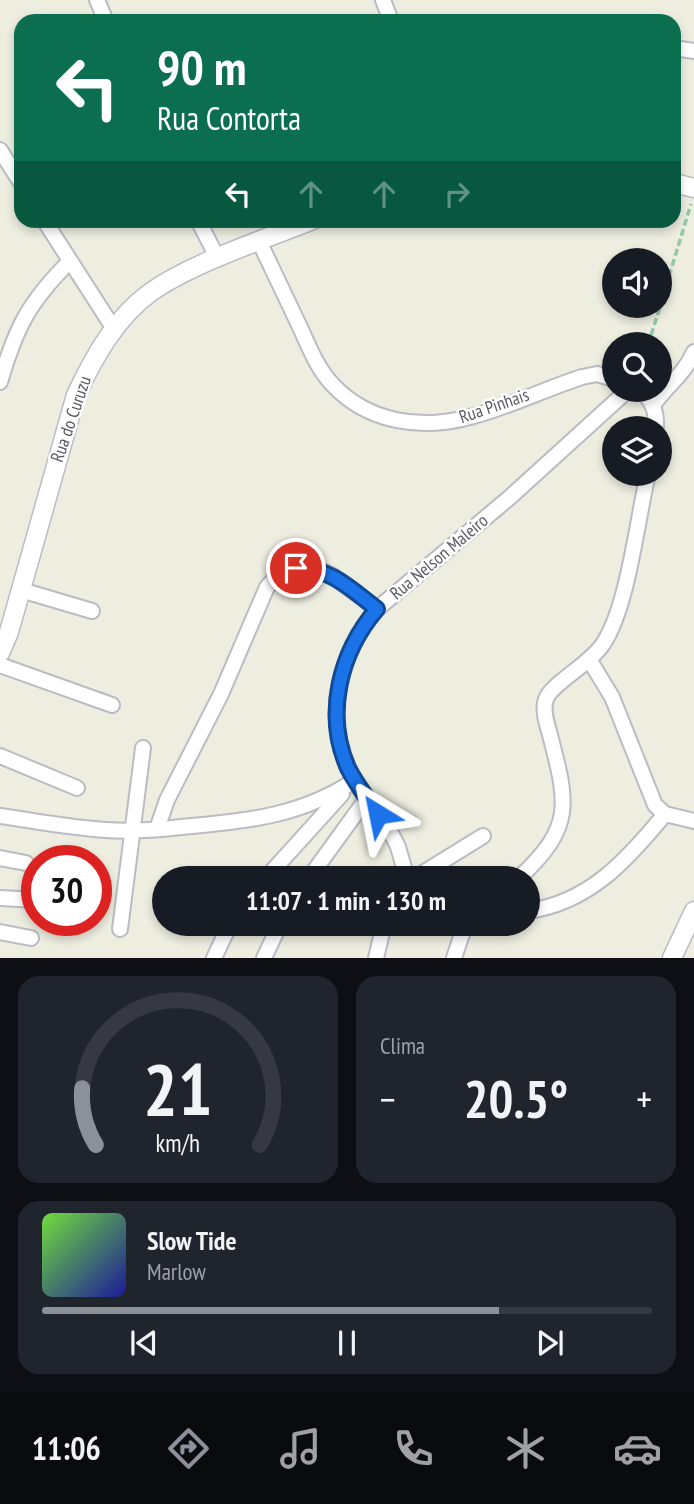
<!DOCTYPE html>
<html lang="pt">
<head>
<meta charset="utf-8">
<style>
	body { margin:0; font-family:"PT Sans Narrow",sans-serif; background:#20242c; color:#f1f3f6; height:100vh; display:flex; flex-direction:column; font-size:26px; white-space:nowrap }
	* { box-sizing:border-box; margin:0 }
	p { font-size:23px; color:#9ea1a6 }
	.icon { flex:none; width:38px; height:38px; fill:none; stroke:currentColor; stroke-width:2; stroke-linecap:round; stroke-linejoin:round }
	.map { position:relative; height:958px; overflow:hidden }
	.drawer { display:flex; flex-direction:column; gap:18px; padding:18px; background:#0d0f14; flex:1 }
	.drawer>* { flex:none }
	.banner { position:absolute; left:14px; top:14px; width:667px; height:214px; border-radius:21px; box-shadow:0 4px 10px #0003; background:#0b6e4f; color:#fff; overflow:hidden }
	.fabs { position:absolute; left:602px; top:248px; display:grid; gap:14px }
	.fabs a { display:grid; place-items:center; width:70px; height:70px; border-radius:50%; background:#171b24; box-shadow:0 4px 10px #0003; font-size:35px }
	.speed { position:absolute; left:21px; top:845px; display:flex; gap:14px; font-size:35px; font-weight:700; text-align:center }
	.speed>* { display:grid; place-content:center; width:91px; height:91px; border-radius:50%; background:#171b24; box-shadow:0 4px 10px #0003; line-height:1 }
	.speed .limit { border:10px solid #d22; background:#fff; color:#111 }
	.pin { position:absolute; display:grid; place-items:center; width:60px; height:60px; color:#fff; margin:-30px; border:4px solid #fff; border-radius:50%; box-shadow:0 2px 7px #0007 }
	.me { position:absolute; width:77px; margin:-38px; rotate:325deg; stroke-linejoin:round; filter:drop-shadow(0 0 5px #0008) }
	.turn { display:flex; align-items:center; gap:24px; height:147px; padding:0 28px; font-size:32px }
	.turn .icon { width:91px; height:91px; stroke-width:2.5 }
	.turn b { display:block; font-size:49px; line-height:60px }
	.lanes { display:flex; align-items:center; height:66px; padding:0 28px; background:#0003; justify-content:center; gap:35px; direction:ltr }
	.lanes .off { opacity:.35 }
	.big { font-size:52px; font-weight:700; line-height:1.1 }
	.drawer .card { flex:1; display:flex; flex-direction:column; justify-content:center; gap:10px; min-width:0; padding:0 24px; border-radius:21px; background:#20242c }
	.drawer .dial { align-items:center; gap:0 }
	.dial svg { height:182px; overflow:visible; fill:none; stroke:#363941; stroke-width:7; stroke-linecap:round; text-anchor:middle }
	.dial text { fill:#f1f3f6; stroke:none }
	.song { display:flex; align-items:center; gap:21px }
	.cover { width:84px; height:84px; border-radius:10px; background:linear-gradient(135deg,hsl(100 70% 55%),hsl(240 70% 35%)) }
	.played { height:7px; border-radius:4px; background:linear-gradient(90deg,#8c9099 75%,#363941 75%) }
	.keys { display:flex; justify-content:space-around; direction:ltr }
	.heat { display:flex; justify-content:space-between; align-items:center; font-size:38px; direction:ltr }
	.drawer .tiles { flex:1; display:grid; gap:18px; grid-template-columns:1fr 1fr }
	.card:last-child { grid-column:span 2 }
	.trip { position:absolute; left:152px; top:866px; width:388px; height:70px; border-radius:35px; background:#171b24; box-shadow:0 4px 10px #0003; font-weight:700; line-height:70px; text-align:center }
	.menu { display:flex; height:112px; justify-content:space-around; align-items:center; background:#090b0e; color:#9ea1a6 }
	.menu .icon { width:49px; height:49px }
	.menu .selected { color:#8c9099 }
	.menu b { font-size:32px; color:#f1f3f6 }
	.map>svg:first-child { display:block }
</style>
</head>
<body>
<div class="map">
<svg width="694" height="958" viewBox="0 0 694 958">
	<rect width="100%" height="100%" fill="#edede0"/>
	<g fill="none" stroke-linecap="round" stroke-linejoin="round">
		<!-- minor casing -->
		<g stroke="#bbbcc3" stroke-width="18">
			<g id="minor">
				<polyline points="97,0 106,21"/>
				<polyline points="383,0 391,21"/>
				<polyline points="674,48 694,51"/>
				<polyline points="0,150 21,183"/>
				<polyline points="44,220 114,329"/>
				<polyline points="198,220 218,259"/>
				<path d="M259,241c13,27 26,55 39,82 10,21 18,44 34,61 36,39 89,46 138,33 36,-9 75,-28 112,-40l15,-3 17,5"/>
				<path d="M0,382c16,-55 29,-80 70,-121"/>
				<path d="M639,390c14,9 18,23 17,39"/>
				<path d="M653,405c15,-21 30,-29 41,-53"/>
				<polyline points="21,590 92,611"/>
				<polyline points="590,661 612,697 655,805 665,814 694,821"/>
				<polyline points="0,665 112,705"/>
				<polyline points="0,756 77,788"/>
				<path d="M0,816c35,5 71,12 106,14 29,2 58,-1 86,-4 59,-5 113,-12 163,-46"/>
				<polyline points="157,829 167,800 221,694 267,587 280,573 296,568 316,568 333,576 377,609"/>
				<polyline points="0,858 26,863"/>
				<polyline points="266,878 342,794"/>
				<polyline points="309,878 367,798"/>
				<path d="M407,878c-3,-10 -6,-21 -9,-31 -10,-24 -31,-45 -44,-68 -32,-56 -17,-123 23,-170l132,-111 119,-108"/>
				<polyline points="415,878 483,836"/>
				<path d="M519,878c55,-51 49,-74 31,-143 -3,-11 -8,-25 -4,-36 5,-15 44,-35 57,-55 25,-37 34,-124 45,-170"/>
				<polyline points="0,898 37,900"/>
				<path d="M528,911c61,-8 100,-52 137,-97"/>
				<polyline points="120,929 143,748"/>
				<polyline points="0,932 31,938"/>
				<polyline points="214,958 230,924"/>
				<polyline points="264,958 280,924"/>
				<polyline points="376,958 384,924"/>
				<polyline points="454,958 463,931 470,924"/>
			</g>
		</g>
		<!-- tertiary casing -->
		<g stroke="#bbbcc3" stroke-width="21">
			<g id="tertiary">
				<polyline points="674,183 694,188"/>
				<path d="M0,653l9,-21 67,-237c18,-38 40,-78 75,-103 41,-29 114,-53 162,-72"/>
				<polyline points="672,958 694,911"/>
			</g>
		</g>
		<!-- path -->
		<g stroke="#94c6ae" stroke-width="3.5" stroke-dasharray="7 3.5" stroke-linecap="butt">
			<polyline points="660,306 691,204"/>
			<polyline points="648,345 660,307"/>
		</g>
		<!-- minor -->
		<use href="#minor" stroke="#fff" stroke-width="14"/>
		<!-- tertiary -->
		<use href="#tertiary" stroke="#fff" stroke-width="18"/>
	</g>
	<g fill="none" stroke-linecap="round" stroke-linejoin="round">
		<!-- route casing -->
		<g stroke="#114b97" stroke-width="18">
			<path id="route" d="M296,568c35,0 55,21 81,41 -37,43 -53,105 -29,159 8,16 20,31 30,46"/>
		</g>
		<!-- route -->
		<use href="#route" stroke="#1a73e8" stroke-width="12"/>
	</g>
	<g text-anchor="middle" stroke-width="5" stroke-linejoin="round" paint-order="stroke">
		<!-- street labels -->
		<g font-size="18" fill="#595b62" stroke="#fff">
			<text transform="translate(494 406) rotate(-19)" y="6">Rua Pinhais</text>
			<text transform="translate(71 419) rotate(-71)" y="6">Rua do Curuzu</text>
			<text transform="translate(439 557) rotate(-40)" y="6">Rua Nelson Maleiro</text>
		</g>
	</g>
</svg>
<div class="fabs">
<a><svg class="icon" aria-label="sound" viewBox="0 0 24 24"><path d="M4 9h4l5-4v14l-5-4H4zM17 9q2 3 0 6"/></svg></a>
<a><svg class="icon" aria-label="search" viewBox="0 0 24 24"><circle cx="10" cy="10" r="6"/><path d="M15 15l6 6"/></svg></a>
<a><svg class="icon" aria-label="layers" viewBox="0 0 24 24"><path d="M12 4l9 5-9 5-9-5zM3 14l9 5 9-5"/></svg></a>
</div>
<div class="speed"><div class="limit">30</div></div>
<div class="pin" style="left:296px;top:568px;background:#d93025"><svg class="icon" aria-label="arrive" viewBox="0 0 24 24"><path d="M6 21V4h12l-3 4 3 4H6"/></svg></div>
<svg class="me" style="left:378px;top:814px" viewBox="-20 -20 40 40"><path d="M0-17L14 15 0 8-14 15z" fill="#1a73e8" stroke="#fff" stroke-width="4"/></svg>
<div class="trip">11:07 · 1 min · 130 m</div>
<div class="banner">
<div class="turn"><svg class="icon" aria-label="left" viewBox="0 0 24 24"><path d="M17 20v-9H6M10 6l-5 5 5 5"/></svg><div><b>90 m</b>Rua Contorta</div></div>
<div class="lanes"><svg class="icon" aria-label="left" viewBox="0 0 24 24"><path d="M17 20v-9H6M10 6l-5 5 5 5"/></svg><svg class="icon off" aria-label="ahead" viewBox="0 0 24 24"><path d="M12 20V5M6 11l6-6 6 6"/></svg><svg class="icon off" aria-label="ahead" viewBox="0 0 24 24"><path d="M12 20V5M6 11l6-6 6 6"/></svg><svg class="icon off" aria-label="right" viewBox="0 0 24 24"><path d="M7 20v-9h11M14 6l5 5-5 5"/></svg></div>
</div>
</div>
<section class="drawer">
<div class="tiles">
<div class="card dial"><svg viewBox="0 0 100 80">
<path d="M14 69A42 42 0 1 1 86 69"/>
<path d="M14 69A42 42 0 0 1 8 44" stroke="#8c9099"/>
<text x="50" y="56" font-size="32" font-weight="700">21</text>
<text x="50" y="72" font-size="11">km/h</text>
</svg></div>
<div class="card"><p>Clima</p>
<div class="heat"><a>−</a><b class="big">20.5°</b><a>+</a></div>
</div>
<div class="card">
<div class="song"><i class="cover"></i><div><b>Slow Tide</b><p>Marlow</p></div></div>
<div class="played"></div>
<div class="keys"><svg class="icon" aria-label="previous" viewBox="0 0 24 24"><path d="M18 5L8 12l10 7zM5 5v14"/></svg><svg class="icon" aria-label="pause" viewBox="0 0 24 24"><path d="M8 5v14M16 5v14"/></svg><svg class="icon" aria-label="next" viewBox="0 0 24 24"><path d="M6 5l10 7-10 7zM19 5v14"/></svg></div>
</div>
</div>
</section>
<nav class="menu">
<b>11:06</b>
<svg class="icon selected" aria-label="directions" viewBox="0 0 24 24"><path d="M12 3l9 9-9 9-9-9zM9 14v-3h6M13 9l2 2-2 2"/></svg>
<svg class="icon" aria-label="music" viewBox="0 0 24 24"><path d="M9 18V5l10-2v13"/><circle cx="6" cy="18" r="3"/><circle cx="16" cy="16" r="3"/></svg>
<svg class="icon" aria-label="phone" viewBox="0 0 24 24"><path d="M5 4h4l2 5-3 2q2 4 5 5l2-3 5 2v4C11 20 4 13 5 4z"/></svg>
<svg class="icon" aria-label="climate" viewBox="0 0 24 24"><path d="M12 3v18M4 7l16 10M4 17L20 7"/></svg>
<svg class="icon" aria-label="car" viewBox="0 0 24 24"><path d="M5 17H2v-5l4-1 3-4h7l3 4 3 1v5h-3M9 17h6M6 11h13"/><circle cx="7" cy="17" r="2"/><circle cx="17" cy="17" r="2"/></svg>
</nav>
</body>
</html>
